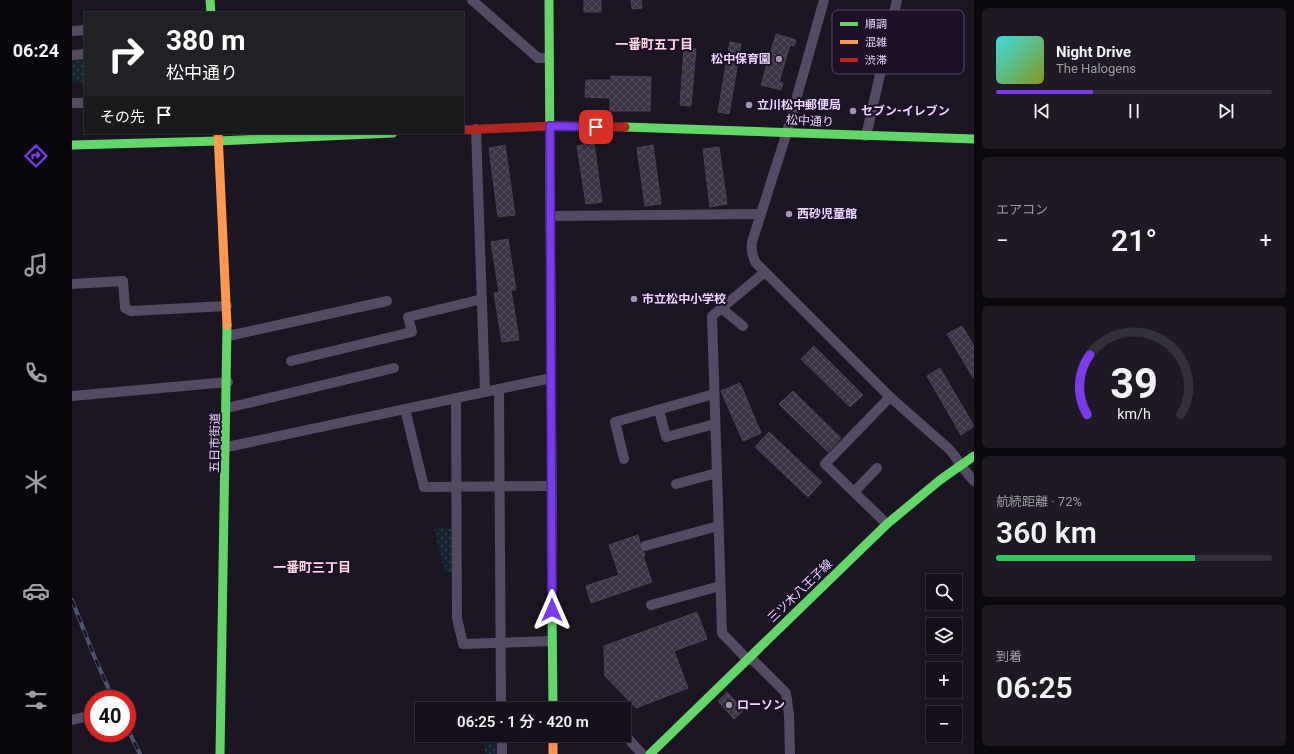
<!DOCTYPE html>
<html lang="ja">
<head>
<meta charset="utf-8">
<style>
	body { margin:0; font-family:Roboto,"Noto Sans JP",sans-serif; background:#1e1923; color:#f1f3f6; height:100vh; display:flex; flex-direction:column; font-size:15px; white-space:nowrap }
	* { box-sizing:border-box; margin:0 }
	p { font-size:13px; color:#9d9da2 }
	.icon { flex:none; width:22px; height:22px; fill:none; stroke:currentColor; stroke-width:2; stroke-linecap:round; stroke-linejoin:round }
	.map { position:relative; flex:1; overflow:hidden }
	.sheet { display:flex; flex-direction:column; gap:8px; padding:8px; background:#0c090e; width:320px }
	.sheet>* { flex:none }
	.banner { position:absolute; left:12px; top:12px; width:380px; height:122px; border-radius:0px; box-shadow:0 1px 3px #0004,0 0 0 1px #343039; background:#202124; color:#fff; overflow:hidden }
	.fabs { position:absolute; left:854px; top:574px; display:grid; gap:8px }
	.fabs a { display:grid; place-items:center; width:36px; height:36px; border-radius:0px; background:#15101a; box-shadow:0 1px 3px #0004,0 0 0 1px #343039; font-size:20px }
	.speed { position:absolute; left:12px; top:690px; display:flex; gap:8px; font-size:20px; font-weight:700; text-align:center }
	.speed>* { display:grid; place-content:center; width:52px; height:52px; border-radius:50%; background:#15101a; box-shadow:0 1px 3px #0004,0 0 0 1px #343039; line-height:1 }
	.speed .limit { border:6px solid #d22; background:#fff; color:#111 }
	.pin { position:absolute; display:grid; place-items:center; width:34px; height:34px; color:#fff; margin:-17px; border-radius:8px; box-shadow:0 2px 6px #0006 }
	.me { position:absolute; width:44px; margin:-22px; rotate:0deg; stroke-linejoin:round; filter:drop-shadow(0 0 3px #0008) }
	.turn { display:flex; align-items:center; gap:14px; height:84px; padding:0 16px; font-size:18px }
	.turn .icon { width:52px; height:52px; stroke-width:2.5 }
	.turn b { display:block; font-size:28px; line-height:34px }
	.then { display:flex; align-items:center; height:38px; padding:0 16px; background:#0003; gap:8px; font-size:15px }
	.big { font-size:30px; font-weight:600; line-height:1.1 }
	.sheet .tile { flex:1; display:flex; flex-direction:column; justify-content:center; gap:6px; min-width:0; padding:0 14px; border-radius:6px; background:#1e1923 }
	.sheet .dial { align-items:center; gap:0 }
	.dial svg { height:104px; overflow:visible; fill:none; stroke:#343039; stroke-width:7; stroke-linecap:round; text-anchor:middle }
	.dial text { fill:#f1f3f6; stroke:none }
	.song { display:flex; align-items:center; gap:12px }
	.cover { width:48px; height:48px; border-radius:6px; background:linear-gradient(135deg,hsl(180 70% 55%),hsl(70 70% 35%)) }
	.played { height:4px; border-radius:2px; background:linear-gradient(90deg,#7c3aed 35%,#343039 35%) }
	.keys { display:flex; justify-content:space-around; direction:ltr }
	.heat { display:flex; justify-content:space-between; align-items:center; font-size:22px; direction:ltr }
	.charge { height:6px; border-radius:3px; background:linear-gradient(90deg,#34c759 72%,#343039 0) }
	.trip { position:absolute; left:343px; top:702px; width:216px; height:40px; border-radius:0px; background:#15101a; box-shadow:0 1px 3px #0004,0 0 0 1px #343039; font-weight:600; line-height:40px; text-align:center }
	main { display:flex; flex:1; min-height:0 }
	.tab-bar { display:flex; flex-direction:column; width:72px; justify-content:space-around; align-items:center; background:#08060a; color:#9d9da2 }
	.tab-bar .icon { width:28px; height:28px }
	.tab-bar .current { color:#7c3aed }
	.tab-bar b { font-size:18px; color:#f1f3f6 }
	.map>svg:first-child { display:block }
</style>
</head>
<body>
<main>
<nav class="tab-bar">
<b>06:24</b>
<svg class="icon current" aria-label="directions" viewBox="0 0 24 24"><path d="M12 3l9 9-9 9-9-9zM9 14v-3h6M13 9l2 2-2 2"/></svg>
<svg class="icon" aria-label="music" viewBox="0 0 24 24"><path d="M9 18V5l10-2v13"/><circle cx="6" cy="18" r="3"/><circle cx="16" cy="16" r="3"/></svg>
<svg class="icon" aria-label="phone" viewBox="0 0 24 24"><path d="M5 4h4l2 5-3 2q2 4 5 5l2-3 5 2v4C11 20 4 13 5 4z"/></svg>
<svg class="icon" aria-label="climate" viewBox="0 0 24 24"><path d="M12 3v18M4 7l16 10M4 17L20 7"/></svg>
<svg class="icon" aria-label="car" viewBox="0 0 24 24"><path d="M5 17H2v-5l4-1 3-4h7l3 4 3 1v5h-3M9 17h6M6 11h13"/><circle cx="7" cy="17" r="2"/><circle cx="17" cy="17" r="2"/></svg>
<svg class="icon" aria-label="filters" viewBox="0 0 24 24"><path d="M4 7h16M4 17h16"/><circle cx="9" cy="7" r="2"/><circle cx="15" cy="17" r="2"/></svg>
</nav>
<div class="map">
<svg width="902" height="754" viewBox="0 0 902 754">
	<defs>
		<pattern id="park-dots" width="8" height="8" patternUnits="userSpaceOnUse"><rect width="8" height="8" fill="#132430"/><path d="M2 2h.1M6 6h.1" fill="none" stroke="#36434f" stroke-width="1.8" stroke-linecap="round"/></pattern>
		<pattern id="building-cross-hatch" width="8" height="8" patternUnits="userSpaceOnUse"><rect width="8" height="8" fill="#3c3344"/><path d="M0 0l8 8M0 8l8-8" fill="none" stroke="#585060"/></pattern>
	</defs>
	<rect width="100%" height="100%" fill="#1c1622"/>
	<!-- park -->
	<g fill="url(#park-dots)">
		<polygon points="0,58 11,58 12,82 0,82"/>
		<polygon points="362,528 382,529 383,573 373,573"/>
		<polygon points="409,735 426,735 427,754 414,754"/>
	</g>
	<!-- building -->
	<g fill="url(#building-cross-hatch)" stroke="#4c4056">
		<rect x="512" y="0" width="17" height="12"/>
		<polygon points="559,0 569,0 570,8 560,9"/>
		<polygon points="704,34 724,40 722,46 718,45 707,82 711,83 709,90 689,85"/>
		<polygon points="658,42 669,44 657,114 646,112"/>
		<polygon points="612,48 624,49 619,106 608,105"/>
		<polygon points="539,76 579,77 578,111 538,111 538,98 513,97 514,80 539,80"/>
		<polygon points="522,143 530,202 514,204 505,146"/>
		<polygon points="433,145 443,215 426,217 417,148"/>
		<polygon points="581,145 589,204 573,206 565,148"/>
		<polygon points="647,147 655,204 638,207 631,149"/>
		<polygon points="436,239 444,290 439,290 447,340 430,342 422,293 427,292 419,242"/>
		<polygon points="890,326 902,346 902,379 875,334"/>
		<polygon points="742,346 791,395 778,407 729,359"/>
		<polygon points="868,368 902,426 889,435 855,376"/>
		<polygon points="668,383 689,433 671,441 649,391"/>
		<polygon points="721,391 769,438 756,452 707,404"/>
		<polygon points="697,432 750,482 736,497 683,447"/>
		<polygon points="566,535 568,542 567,548 572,552 573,556 571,556 580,582 519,603 514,586 547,575 537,545"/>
		<polygon points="625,612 635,639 602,651 616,688 564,708 533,676 532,646"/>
		<polygon points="655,692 672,710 662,719 646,701"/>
	</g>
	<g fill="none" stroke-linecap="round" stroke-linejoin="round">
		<!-- street -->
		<g stroke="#554a63" stroke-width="10">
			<polyline points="400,0 466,58 477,58"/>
			<path d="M752,0l-37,132 -35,110c-1,8 0,14 4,21l134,134 59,52c9,10 15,22 25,32"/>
			<polyline points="0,31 13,30"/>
			<polyline points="0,55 13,54"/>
			<polyline points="0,103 13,103"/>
			<polyline points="404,129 413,392"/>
			<polyline points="794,136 825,0"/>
			<polyline points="478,216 689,214"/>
			<polyline points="693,272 640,316 650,633 675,659 682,661 714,693 717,715 718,754"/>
			<polyline points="0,284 51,281 53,308 59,311 155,306"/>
			<polyline points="649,308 671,326"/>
			<polyline points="156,336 315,301"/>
			<polyline points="219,361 340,332 336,317 410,299"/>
			<polyline points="427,389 429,709"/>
			<polyline points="0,396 156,382"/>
			<polyline points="384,398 385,618 391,644 480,641"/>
			<polyline points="155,408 322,368"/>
			<polyline points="333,409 352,487 479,486"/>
			<polyline points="587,410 594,437 643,424"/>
			<polyline points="155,447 479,378"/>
			<polyline points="552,459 543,422 642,394"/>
			<polyline points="604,484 645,473"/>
			<polyline points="783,491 805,468"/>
			<polyline points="815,524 753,464 818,397"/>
			<polyline points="573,546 646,526"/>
			<polyline points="579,605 648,586"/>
			<polyline points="527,706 530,709"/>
			<polyline points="0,720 16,716"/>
			<polyline points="552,734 570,754"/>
			<polyline points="430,735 430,754"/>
		</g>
		<!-- fast -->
		<g stroke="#63d668" stroke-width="9">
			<polyline points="138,0 139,13"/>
			<polyline points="477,0 480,513"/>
			<polyline points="553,127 902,139"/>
			<polyline points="0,145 146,141 321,133"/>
			<polyline points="480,609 481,709"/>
			<polyline points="148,754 155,325"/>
			<polyline points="578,754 815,524 868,480 902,456"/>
		</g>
		<!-- slow -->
		<g stroke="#ff974d" stroke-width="9">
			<polyline points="146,133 155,325"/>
			<polyline points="481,735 481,754"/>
		</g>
		<!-- jam -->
		<g stroke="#b3261e" stroke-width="9">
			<polyline points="391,130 478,126 553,127"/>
			<polyline points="480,513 480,609"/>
		</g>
		<!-- rail casing -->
		<g stroke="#4e5470" stroke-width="4">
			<g id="rail">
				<polyline points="0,600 20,651 41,699"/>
				<polyline points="55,728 68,754"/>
			</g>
		</g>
		<!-- rail -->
		<use href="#rail" stroke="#1d1028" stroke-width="2.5" stroke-dasharray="8" stroke-linecap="butt"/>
	</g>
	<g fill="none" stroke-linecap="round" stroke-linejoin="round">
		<!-- route casing -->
		<g stroke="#51269a" stroke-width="10">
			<polyline id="route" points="480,610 478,126 524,127"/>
		</g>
		<!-- route -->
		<use href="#route" stroke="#7c3aed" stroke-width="7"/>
	</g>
	<!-- markers -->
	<g fill="#a393b2" stroke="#1d1028" stroke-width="1.5">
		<circle cx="707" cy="59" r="4"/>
		<circle cx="677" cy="105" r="4"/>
		<circle cx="781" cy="111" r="4"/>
		<circle cx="717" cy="214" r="4"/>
		<circle cx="562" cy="299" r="4"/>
		<circle cx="657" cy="705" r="4"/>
	</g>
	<g text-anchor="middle" stroke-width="4" stroke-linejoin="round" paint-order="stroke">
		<!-- poi labels -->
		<g font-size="12" font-weight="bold" fill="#ebd6ff" stroke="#1d1028" text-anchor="start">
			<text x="699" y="63" text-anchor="end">松中保育園</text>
			<text x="685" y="109">立川松中郵便局</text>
			<text x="789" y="115">セブン-イレブン</text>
			<text x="725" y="218">西砂児童館</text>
			<text x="570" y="303">市立松中小学校</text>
			<text x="665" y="709">ローソン</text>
		</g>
		<!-- street labels -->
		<g font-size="12" fill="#ebd6ff" stroke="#1d1028">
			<text transform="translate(738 121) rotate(3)" y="4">松中通り</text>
			<text transform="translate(143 443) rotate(-89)" y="4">五日市街道</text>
			<text transform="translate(728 591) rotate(-44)" y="4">三ツ木八王子線</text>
		</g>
		<!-- neighbourhood labels -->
		<g font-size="13" font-weight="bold" fill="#ffd8e1" stroke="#1d1028">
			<text x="582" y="49">一番町五丁目</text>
			<text x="240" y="572">一番町三丁目</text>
		</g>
	</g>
	<!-- legend -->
	<rect x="760" y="10" width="132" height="64" rx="6" fill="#1d1028" stroke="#5b4b68" stroke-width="1"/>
	<rect x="768" y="22" width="18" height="4" fill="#63d668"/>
	<rect x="768" y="40" width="18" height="4" fill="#ff974d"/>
	<rect x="768" y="58" width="18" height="4" fill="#b3261e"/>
	<g font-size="11" fill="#ebd6ff">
		<text x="793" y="28">順調</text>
		<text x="793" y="46">混雑</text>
		<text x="793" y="64">渋滞</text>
	</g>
</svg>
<div class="fabs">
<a><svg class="icon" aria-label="search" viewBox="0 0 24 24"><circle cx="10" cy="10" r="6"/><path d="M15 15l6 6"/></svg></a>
<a><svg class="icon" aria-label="layers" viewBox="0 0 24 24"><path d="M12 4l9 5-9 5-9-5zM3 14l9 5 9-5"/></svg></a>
<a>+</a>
<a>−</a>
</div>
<div class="speed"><div class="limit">40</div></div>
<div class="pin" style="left:524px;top:127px;background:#d93025"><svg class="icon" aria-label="arrive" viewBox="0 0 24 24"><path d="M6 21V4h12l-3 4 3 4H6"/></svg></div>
<svg class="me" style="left:480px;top:610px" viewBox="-20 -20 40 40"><path d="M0-17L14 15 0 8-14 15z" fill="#7c3aed" stroke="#fff" stroke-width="4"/></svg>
<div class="trip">06:25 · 1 分 · 420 m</div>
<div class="banner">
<div class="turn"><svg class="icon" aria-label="right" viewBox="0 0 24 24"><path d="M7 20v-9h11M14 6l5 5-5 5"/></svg><div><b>380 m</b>松中通り</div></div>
<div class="then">その先<svg class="icon" aria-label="arrive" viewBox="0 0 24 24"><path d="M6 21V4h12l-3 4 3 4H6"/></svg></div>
</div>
</div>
<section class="sheet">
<div class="tile">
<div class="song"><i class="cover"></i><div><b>Night Drive</b><p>The Halogens</p></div></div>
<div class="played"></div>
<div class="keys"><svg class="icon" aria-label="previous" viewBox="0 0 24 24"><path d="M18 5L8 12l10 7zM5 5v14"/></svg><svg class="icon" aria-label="pause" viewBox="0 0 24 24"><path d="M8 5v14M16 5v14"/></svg><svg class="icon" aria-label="next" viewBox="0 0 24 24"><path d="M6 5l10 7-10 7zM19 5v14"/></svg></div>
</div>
<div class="tile"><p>エアコン</p>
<div class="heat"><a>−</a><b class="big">21°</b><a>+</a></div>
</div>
<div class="tile dial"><svg viewBox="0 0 100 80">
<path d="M14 69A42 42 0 1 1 86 69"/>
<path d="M14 69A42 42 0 0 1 16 23" stroke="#7c3aed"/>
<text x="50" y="56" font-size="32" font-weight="700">39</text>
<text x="50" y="72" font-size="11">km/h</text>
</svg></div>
<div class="tile"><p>航続距離 · 72%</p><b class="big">360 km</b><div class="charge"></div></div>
<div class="tile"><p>到着</p><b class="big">06:25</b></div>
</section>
</main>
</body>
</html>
